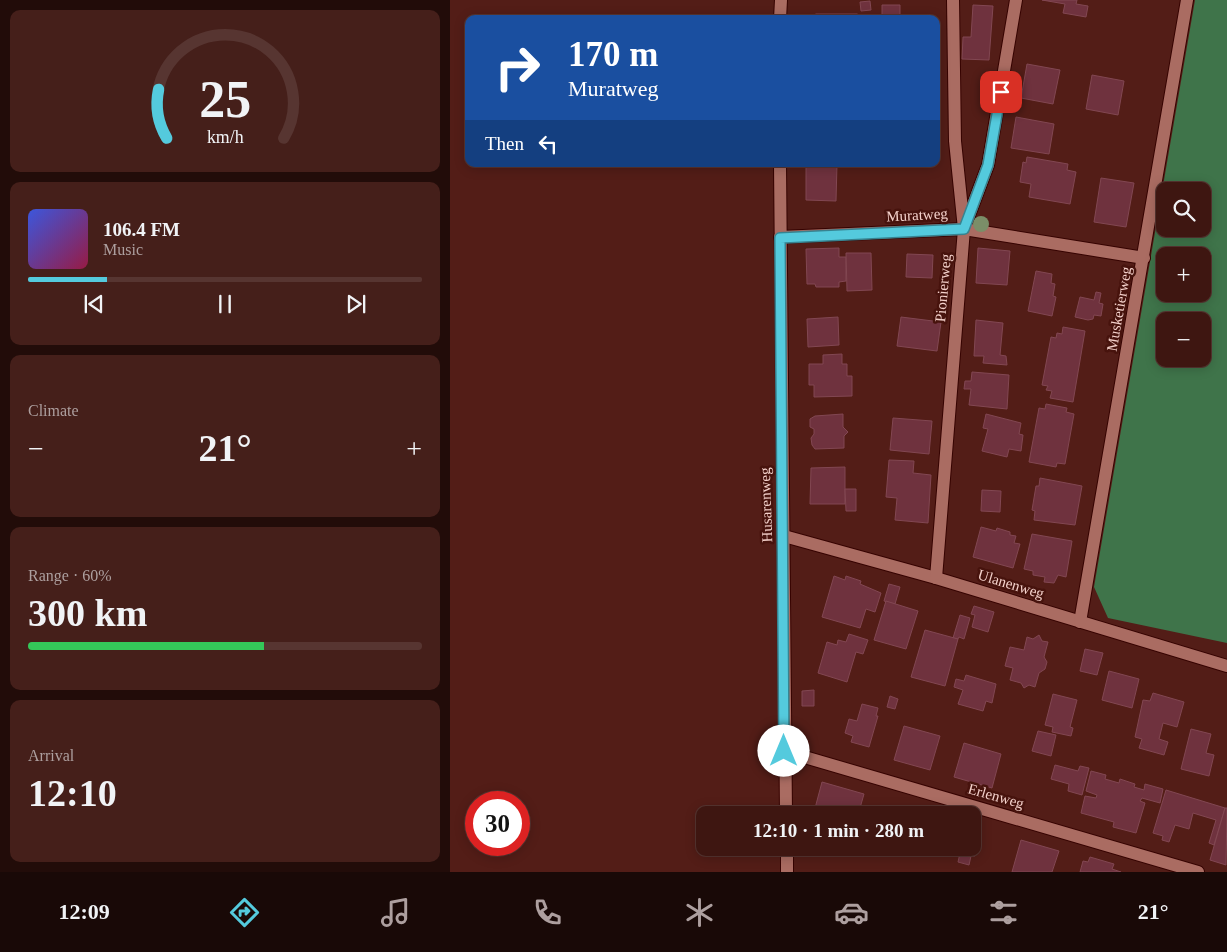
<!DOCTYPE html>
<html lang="en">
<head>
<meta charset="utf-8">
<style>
	body { margin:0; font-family:"Times New Roman",serif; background:#451f1a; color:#f1f3f6; height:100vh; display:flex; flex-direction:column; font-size:19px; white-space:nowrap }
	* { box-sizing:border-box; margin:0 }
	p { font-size:16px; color:#ad9f9f }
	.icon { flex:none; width:28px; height:28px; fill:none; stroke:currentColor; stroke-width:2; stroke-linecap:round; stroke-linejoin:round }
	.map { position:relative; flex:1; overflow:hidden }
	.sheet { display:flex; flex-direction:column; gap:10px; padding:10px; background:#220c09; width:450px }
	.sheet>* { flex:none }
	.hud { position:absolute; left:15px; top:15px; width:475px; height:152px; border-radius:10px; box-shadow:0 2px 12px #0003,0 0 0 1px #573531; background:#1a4fa0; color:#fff; overflow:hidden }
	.controls { position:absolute; left:706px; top:182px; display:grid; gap:10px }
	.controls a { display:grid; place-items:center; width:55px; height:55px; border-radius:10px; background:#3e1611; box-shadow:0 2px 12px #0003,0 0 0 1px #573531; font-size:25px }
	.speed { position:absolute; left:15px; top:791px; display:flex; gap:10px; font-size:25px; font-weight:700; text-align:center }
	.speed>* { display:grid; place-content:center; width:65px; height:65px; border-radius:50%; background:#3e1611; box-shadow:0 2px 12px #0003,0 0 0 1px #573531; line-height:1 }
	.speed .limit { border:8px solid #d22; background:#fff; color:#111 }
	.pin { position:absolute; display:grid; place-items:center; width:42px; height:42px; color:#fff; margin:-21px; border-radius:10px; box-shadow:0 2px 8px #0006 }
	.me { position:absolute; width:55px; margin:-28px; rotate:0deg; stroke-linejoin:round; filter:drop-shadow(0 0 4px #0008) }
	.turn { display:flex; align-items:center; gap:18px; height:105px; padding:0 20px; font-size:22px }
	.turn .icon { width:65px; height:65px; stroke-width:2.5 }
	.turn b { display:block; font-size:35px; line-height:42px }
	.then { display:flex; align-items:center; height:48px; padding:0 20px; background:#0003; gap:10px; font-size:19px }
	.big { font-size:38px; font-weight:600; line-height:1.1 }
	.sheet .tile { flex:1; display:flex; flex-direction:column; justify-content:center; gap:8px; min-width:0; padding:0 18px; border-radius:10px; background:#451f1a }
	.sheet .dial { align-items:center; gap:0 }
	.dial svg { height:130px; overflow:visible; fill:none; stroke:#573531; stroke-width:7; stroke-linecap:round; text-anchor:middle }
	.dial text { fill:#f1f3f6; stroke:none }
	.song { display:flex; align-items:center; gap:15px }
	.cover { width:60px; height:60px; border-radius:8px; background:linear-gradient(135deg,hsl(230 70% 55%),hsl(340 70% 35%)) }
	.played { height:5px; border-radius:2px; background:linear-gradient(90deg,#54cadd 20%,#573531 20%) }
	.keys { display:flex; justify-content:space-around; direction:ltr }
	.heat { display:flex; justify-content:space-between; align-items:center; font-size:28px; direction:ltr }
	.charge { height:8px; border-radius:4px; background:linear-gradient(90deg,#34c759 60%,#573531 0) }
	.trip { position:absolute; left:246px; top:806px; width:285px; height:50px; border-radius:10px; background:#3e1611; box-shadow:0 2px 12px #0003,0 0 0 1px #573531; font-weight:600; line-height:50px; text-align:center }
	.tab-bar { display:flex; height:80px; justify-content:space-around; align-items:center; background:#190907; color:#ad9f9f }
	.tab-bar .icon { width:35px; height:35px }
	.tab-bar .active { color:#54cadd }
	.tab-bar b { font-size:22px; color:#f1f3f6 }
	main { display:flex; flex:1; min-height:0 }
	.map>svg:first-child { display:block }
</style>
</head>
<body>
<main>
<section class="sheet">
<div class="tile dial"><svg viewBox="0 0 100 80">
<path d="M14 69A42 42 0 1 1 86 69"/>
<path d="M14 69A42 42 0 0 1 9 39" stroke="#54cadd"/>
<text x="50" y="56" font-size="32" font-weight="700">25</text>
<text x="50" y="72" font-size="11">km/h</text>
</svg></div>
<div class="tile">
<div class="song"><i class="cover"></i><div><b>106.4 FM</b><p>Music</p></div></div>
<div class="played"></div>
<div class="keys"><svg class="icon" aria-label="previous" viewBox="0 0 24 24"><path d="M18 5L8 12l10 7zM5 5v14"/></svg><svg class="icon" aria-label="pause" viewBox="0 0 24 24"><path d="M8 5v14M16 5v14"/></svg><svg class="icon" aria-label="next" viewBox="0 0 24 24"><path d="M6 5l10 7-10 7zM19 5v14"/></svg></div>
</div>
<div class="tile"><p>Climate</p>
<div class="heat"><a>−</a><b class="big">21°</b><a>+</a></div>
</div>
<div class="tile"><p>Range · 60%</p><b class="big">300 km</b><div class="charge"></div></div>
<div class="tile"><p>Arrival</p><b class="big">12:10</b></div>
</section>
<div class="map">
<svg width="777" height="872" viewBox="0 0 777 872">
	<rect width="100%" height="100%" fill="#531d17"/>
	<!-- forest -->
	<path fill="#3f744a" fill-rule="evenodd" d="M745,0h32v643l-119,-25 -14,-31zM715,191h37v38h-37zM715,256h37v38h-37zM715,321h37v38h-37z"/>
	<!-- building -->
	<g fill="#6f323e" stroke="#824752">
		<polygon points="592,0 627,0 626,4 638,6 636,17 613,13 615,4"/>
		<polygon points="420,1 421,10 411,11 410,2"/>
		<polygon points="432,5 450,5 450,16 456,16 456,19 432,19"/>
		<polygon points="523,5 543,6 539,60 512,59 513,37 521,37"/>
		<rect x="366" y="14" width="41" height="5"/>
		<polygon points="577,64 610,70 603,104 571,98"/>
		<polygon points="642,75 674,81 668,115 636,109"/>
		<polygon points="566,117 604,124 599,154 561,148"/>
		<polygon points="577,157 618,164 617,170 626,172 620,204 579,197 581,184 570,182 573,162 576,163"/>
		<polygon points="356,164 387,164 386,201 356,200"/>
		<polygon points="651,178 684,183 676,227 644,222"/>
		<polygon points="389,248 389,257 396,257 396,281 389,282 389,287 366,287 365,284 357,284 356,249"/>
		<polygon points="528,248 560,251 557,285 526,283"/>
		<polygon points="396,253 421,253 422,290 397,291"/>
		<polygon points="457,254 483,255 482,278 456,277"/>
		<polygon points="586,271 602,274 601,283 605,284 603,296 606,297 602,316 578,311"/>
		<polygon points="646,292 651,293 649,303 653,304 651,316 644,315 643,319 638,320 625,317 630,297 644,300"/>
		<polygon points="388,317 389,345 358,347 357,319"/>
		<polygon points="451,317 491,322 487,351 447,346"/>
		<polygon points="526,320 553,323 550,355 556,356 557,365 533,363 534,356 524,356"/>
		<polygon points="613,327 635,331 623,402 600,398 602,391 596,390 598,386 592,385 601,337 606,338 607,333 612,334"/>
		<polygon points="392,354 392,364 397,364 397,376 402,376 402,396 364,397 364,385 359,385 359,364 373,364 373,355"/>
		<polygon points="522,372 559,375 557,409 519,405 521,389 514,389 515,381 521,381"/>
		<polygon points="596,404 617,408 616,412 624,414 615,464 607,463 606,467 579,462 589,408 595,409"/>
		<polygon points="393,414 393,427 398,432 394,436 394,448 365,449 362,445 361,438 364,434 364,429 360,427 360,419 365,416"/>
		<polygon points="536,414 571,423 569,434 573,435 571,451 559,449 557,457 532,451 538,429 533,428"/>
		<polygon points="443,418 482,421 479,454 440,450"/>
		<polygon points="439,460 464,461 463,473 481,475 478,523 445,520 447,498 436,497"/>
		<polygon points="395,467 395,504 360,504 361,468"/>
		<polygon points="590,478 632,486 625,525 584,520 585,511 582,510 586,486 589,486"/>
		<polygon points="395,489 406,489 406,511 396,511"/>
		<polygon points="532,490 551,491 550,512 531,511"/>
		<polygon points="531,527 546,531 547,528 560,532 560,535 566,536 564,543 570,544 563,568 523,557"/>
		<polygon points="582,534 622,541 616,577 608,575 604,583 594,582 595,577 583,575 583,571 574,569"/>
		<polygon points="384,576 395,580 396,576 411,581 410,584 431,593 425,612 416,609 410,628 372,617"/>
		<polygon points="439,584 450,587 445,604 434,601"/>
		<polygon points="436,601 468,611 456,649 424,640"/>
		<polygon points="524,606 544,612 538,632 522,627 525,615 521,614"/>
		<polygon points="510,615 520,618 514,639 509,637 508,639 503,638"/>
		<polygon points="475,630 508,639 495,686 461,677"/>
		<polygon points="399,634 418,640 413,654 406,652 397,682 368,673 377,642 387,645 388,640 396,642"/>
		<polygon points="589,635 592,641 598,642 594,657 597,662 595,669 589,673 585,687 579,685 574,688 571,683 560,680 563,668 555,666 560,647 574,650 577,637 583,639"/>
		<polygon points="635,649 653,653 647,675 630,671"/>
		<polygon points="659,671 689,679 682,708 652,700"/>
		<polygon points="516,675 546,684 542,703 536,701 533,711 508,704 513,690 504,687 506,679 514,681"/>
		<polygon points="364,690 364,706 352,706 352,691"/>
		<polygon points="703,693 734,702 727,727 713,723 709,739 718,742 714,755 689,748 692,739 685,737 693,700 700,701"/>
		<polygon points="603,694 627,700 620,727 623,728 621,736 602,732 603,727 595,725"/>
		<polygon points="440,696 448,699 445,709 437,707"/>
		<polygon points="412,704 428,708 426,716 428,716 419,747 401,742 403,736 395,733 399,719 407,721"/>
		<polygon points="454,726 490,736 480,770 444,760"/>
		<polygon points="741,729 761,734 756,753 764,755 759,776 731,769"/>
		<polygon points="588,731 606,735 601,756 582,751"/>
		<polygon points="514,743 551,754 542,788 504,777"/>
		<polygon points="605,765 628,771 630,766 639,768 632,795 618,791 619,784 601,779"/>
		<polygon points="641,771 656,775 655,779 669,783 670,779 685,784 684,787 694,790 695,784 713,789 710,803 692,798 690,801 695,803 686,833 663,827 664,822 631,813 635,796 646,798 647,795 636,791"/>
		<polygon points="372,782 414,794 408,815 375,815 364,812"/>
		<polygon points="716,790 775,808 764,845 759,843 766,820 743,813 739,829 725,825 719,842 712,840 713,836 703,833"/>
		<polygon points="775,808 777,808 776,865 760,860"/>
		<polygon points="522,829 530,831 525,856 521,856 519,865 508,862 510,853 499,850 499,848 522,848"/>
		<polygon points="571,840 609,851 602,872 562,872"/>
		<polygon points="640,857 664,864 662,869 671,872 630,872 633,861 638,862"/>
	</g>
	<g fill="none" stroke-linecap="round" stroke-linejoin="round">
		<!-- minor casing -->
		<g stroke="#360301" stroke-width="14">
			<g id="minor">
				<polyline points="330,19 331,0"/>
				<polyline points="330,164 336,815"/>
				<polyline points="515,226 538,165 566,0"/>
				<polyline points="330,237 514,229 694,258"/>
				<polyline points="334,536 486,578 777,666"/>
				<polyline points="486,578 514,229 505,141 503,0"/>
				<polyline points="630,622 737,0"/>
				<polyline points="334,751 748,872"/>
				<polyline points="337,848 337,872"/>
			</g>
		</g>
		<!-- minor -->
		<use href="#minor" stroke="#aa6c62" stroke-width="12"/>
	</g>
	<!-- trees -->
	<circle fill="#7b8e68" cx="531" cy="224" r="8"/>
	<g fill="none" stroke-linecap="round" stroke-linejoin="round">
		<!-- route casing -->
		<g stroke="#378390" stroke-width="12">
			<polyline id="route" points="334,751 330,238 514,229 538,165 551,92"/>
		</g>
		<!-- route -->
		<use href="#route" stroke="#54cadd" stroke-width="9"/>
	</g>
	<g text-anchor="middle" stroke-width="5" stroke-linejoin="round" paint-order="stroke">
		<!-- street labels -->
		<g font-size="15" fill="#f4d1cb" stroke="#47130d">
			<text transform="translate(467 215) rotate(-3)" y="5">Muratweg</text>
			<text transform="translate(493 288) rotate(-85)" y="5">Pionierweg</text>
			<text transform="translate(669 309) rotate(-80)" y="5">Musketierweg</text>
			<text transform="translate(316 505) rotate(-92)" y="5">Husarenweg</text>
			<text transform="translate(561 584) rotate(17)" y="5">Ulanenweg</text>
			<text transform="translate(546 796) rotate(16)" y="5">Erlenweg</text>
		</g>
	</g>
</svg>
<div class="controls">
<a><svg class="icon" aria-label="search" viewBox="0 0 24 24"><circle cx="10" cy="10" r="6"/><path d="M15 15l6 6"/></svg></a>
<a>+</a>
<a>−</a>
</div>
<div class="speed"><div class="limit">30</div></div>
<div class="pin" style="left:551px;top:92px;background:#d93025"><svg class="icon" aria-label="arrive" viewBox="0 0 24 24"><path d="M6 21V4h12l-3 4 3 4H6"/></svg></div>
<svg class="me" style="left:334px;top:751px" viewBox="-20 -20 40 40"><circle r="19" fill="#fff"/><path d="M0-13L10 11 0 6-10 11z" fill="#54cadd"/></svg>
<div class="trip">12:10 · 1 min · 280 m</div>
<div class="hud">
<div class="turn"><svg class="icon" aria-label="right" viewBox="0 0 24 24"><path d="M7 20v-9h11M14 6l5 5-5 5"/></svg><div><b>170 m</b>Muratweg</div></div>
<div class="then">Then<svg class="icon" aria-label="left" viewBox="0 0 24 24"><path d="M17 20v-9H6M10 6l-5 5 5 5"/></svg></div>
</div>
</div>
</main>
<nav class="tab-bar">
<b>12:09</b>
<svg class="icon active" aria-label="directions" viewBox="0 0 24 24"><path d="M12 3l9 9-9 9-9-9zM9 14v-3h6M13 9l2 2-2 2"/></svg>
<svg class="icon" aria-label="music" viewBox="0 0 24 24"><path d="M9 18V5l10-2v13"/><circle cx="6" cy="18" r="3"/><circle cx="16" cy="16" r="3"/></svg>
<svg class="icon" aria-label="phone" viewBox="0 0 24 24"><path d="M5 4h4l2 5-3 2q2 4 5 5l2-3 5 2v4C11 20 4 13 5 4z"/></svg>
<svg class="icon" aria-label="climate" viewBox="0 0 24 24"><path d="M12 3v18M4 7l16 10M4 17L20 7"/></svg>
<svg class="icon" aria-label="car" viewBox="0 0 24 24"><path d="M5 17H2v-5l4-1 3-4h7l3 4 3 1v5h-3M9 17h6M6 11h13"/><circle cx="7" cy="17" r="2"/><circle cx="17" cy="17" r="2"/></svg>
<svg class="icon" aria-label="filters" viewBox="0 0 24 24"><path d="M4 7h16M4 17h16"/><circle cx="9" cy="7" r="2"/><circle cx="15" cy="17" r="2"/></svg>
<b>21°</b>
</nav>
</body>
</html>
